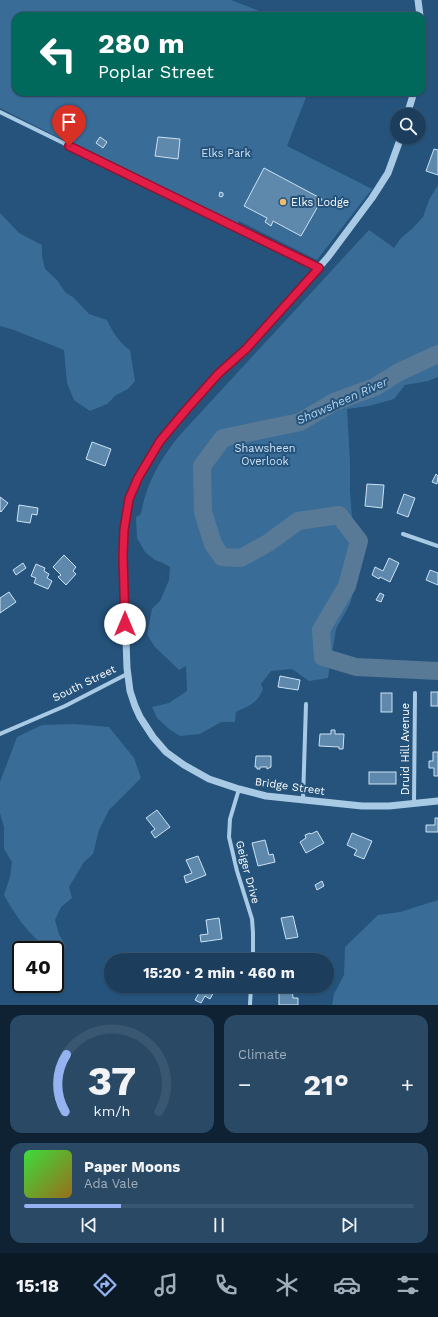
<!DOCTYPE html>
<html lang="en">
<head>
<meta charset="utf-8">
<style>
	body { margin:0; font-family:"Work Sans",sans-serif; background:#294965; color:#f1f3f6; height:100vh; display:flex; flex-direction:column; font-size:15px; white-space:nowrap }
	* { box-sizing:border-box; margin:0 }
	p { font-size:13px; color:#a0aebb }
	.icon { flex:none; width:22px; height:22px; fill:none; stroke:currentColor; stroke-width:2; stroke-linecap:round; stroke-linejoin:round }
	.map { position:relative; height:1005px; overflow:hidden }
	.panel { display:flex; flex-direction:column; gap:10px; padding:10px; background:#0f2233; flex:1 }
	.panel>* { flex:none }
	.top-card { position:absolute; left:12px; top:12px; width:414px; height:84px; border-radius:12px; box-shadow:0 1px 3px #0004,0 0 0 1px #3a5772; background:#00695c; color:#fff; overflow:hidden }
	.buttons { position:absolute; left:390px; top:108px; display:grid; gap:8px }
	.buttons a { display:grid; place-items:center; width:36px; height:36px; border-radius:50%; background:#1c3e5c; box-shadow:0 1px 3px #0004,0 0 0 1px #3a5772; font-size:20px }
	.speed { position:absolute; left:12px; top:941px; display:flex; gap:8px; font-size:20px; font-weight:700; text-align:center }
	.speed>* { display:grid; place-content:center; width:52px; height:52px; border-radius:50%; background:#1c3e5c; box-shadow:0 1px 3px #0004,0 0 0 1px #3a5772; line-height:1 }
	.speed .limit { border:2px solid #111; border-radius:6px; background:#fff; color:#111 }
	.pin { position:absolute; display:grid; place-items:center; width:34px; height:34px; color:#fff; margin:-41px -17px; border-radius:50% 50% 50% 0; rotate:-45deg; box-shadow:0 0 4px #0007 }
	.pin .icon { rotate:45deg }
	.me { position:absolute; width:44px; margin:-22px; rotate:0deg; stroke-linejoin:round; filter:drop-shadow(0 0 3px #0008) }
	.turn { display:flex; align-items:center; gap:14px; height:84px; padding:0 20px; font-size:18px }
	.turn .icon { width:52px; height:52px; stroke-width:2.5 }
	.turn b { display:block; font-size:28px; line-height:34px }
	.big { font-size:30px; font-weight:700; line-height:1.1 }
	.panel .card { flex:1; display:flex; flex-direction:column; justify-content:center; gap:6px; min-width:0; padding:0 14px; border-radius:12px; background:#294965 }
	.panel .dial { align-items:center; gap:0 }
	.dial svg { height:104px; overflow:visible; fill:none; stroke:#3a5772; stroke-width:7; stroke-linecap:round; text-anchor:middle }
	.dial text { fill:#f1f3f6; stroke:none }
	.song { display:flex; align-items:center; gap:12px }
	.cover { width:48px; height:48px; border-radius:6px; background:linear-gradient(135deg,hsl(120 70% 55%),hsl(40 70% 35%)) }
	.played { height:4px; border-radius:2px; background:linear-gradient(90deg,#95b2f1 25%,#3a5772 25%) }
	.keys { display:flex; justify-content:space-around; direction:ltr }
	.heat { display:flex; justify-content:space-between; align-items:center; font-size:22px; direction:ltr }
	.panel .tiles { flex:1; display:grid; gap:10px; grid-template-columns:1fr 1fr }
	.card:last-child { grid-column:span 2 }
	.trip { position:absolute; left:104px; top:953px; width:230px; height:40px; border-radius:20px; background:#1c3e5c; box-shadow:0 1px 3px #0004,0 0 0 1px #3a5772; font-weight:700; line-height:40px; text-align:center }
	.tab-bar { display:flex; height:64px; justify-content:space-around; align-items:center; background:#0b1925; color:#a0aebb }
	.tab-bar .icon { width:28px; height:28px }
	.tab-bar .selected { color:#95b2f1 }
	.tab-bar b { font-size:18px; color:#f1f3f6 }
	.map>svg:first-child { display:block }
</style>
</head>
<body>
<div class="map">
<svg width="438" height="1005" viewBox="0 0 438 1005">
	<rect width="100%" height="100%" fill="#25537b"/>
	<!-- green -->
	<g fill="#396d98">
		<polygon points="0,0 231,0 272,16 16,16 16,92 308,92 287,146 372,189 317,260 239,221 236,227 0,108"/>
		<path d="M438,185v192l-10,4 -23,4 -11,14 -25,7 -22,3 3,53v28l2,29 11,38 -13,47 -14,25 -8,49 -19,3 -17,-12 -21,2 -10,13 2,5c-6,15 -13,16 -27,23l-1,10h-14l-21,12 -20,2 -11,-7 -12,-11 -5,-11 17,-4 18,-12 -1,-25 -7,4 -25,-24 -7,-12 5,-25 8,-8 9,-21 1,-13 -7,-4 -8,-3 -10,-8 -8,-14 -1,-21 5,-3c5,-31 19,-54 38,-78l190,-206 25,18 7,-10 12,-10 10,-11 6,-17z"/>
		<path d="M0,213l19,20 23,12v11l3,13 12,11 8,12 9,6 15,16 18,6c6,13 12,22 23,30l5,31 -7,8 -12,6 -9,9 -17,7 -16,-11 -7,-17 -3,-33 -50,-20 -14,-4z"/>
		<path d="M75,724l34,3 25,31 7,20 -32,32 -10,20 -6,24 -9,8 -15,25 3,11 -11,9 -6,13 4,14 7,13 -5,5c-5,-2 -11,-3 -15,-6 -19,-12 -31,-32 -42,-51l6,-18 2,-15 -8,-13v-22l-4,-14v-31l17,-45 25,-12z"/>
		<polygon points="438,900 438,1005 332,1005 334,994 344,975 345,947 378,915 400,912"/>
	</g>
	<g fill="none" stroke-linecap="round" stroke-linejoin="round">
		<!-- river -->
		<polyline stroke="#597a96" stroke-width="18" points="438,354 399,372 375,387 334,402 300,422 223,438 202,466 203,512 213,544 222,557 241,558 268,543 298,521 339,515 359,541 347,586 321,630 323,657 356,667 438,671"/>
	</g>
	<!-- building -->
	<g fill="#5e89ac" stroke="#cbe2f4">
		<polygon points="75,117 79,119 75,127 71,125"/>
		<polygon points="100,137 107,142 103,148 96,143"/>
		<polygon points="158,137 180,139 178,159 155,156"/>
		<polygon points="434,149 438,150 438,175 426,171"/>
		<polygon points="264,168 322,199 301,236 273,221 271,226 265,222 267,218 244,206"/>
		<polygon points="220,192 223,193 223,196 221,197 219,196"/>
		<polygon points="92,442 111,449 105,466 86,459"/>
		<polygon points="436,474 438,476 437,484 432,482"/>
		<polygon points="367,484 384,485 382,508 365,506"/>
		<polygon points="404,494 415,498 408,517 397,513"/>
		<polygon points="0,497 8,503 1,512 0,511"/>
		<polygon points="19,505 38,508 37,515 32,514 30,523 17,521"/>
		<polygon points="64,555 76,567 73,571 76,574 66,585 58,577 61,575 53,567"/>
		<polygon points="389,558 399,563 390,582 380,577 379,579 372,575 375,567 383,571"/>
		<polygon points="23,563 26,568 16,575 13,570"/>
		<polygon points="36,564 45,568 44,571 49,574 47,578 52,581 48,589 34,583 36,578 31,576"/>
		<polygon points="430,570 438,573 438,585 426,580"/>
		<polygon points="9,592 16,602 0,613 0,598"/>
		<polygon points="380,593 384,595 381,602 376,600"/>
		<polygon points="280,676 300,680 298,690 278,687"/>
		<rect x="431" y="692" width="7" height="14"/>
		<rect x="381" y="693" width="11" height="19"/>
		<polygon points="331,730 335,730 335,734 344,734 343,749 339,749 339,747 319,746 320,734 331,734"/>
		<polygon points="433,752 438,752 438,776 434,776 434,768 429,768 429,761 433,761"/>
		<polygon points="256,756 271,756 271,767 267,769 267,767 260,767 260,769 257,769 257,767 255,767"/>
		<rect x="369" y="772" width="27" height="12"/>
		<polygon points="157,810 170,827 155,838 151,832 155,829 146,818"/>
		<polygon points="435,818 438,818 438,832 426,832 426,825 435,825"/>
		<polygon points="317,831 324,843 306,853 300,842 306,838 305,835 310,833 311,834"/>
		<polygon points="352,833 372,841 364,859 354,855 357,850 347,845"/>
		<polygon points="265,840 269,855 273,854 275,862 258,866 252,843"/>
		<polygon points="198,856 206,875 186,883 184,876 192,873 186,860"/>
		<polygon points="322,881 324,886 317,890 315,885"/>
		<polygon points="293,916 298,937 286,939 281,918"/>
		<polygon points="219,918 222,939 201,942 200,935 208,934 206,920"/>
		<polygon points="203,986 217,986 210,999 205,996 201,1003 195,1000"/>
		<polygon points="279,986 292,986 293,998 298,998 298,1005 279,1005"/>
	</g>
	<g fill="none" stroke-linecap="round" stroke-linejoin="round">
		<!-- minor -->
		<g stroke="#a9cae4" stroke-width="4">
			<polyline points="0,112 319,268"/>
			<polyline points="403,534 438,546"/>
			<polyline points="0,734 65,706 127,674"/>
			<polyline points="239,789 230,819 229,837 237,871 252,919 253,933 253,960"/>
			<polyline points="303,800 306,704"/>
			<polyline points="414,804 415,693"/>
			<polyline points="250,1005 251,986"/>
		</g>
		<!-- tertiary -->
		<g stroke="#a9cae4" stroke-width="7">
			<polyline points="418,0 420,16"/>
			<polyline points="407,115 414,92"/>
			<polyline points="401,137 388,173 372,198 328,257 274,319 246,349 218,374 187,410 160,441 138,478 129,499 124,530 123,556 127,668 130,691 135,706 140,717 153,737 166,752 184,765 209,779 239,789 266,796 362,806 389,806 438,801"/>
		</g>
	</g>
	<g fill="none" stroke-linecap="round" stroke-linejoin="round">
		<!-- route casing -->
		<g stroke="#92132f" stroke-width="10">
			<polyline id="route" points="69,146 319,268 274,318 246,349 218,374 186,410 160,441 138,478 129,499 124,530 123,556 125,624"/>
		</g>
		<!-- route -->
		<use href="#route" stroke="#e11d48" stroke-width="7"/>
	</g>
	<!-- markers -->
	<circle fill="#edbc6e" stroke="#25537b" stroke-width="1.5" cx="283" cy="202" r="4"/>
	<g text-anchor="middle" stroke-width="4" stroke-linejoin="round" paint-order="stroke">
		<!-- park labels -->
		<g font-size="11" fill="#cbe2f4" stroke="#25537b">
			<text x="226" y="157">Elks Park</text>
			<text x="265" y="452">Shawsheen<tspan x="265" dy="13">Overlook</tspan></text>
		</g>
		<!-- poi labels -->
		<g font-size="11" fill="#fff" stroke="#25537b" text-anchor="start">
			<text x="291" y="206">Elks Lodge</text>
		</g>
		<!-- street labels -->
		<g font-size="11" fill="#fff" stroke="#25537b">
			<text transform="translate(84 683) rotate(-26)" y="4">South Street</text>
			<text transform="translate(405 749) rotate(-90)" y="4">Druid Hill Avenue</text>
			<text transform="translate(290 786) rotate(8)" y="4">Bridge Street</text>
			<text transform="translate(248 872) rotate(75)" y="4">Geiger Drive</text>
		</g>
		<!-- water labels -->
		<g font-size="12" font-style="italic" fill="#b4d3ec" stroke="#25537b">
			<text transform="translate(342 401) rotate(-24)" y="4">Shawsheen River</text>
		</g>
	</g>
</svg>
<div class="buttons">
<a><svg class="icon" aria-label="search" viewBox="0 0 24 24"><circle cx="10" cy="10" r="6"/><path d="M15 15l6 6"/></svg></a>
</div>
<div class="speed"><div class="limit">40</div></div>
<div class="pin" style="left:69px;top:146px;background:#d93025"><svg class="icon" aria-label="arrive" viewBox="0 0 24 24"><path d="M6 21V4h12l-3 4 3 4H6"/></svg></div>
<svg class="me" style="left:125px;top:624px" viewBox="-20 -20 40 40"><circle r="19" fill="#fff"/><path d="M0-13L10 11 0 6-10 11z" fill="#e11d48"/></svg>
<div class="trip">15:20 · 2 min · 460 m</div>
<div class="top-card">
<div class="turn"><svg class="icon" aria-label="left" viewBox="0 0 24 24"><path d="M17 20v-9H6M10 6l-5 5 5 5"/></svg><div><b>280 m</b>Poplar Street</div></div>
</div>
</div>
<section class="panel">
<div class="tiles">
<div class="card dial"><svg viewBox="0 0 100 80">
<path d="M14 69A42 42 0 1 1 86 69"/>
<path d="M14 69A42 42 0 0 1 15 25" stroke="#95b2f1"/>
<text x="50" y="56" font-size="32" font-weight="700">37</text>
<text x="50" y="72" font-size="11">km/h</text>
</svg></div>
<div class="card"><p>Climate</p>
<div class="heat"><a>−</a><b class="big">21°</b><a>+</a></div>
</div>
<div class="card">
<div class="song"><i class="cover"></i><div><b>Paper Moons</b><p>Ada Vale</p></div></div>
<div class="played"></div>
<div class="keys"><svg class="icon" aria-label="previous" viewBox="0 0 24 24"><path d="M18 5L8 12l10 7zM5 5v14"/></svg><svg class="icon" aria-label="pause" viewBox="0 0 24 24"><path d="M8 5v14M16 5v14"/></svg><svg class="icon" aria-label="next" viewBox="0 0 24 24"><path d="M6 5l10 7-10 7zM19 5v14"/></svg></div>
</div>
</div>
</section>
<nav class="tab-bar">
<b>15:18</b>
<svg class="icon selected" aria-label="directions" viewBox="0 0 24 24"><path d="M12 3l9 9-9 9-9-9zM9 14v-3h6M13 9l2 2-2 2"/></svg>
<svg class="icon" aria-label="music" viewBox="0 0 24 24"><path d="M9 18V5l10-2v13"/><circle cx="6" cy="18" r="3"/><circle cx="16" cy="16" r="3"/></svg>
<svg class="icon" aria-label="phone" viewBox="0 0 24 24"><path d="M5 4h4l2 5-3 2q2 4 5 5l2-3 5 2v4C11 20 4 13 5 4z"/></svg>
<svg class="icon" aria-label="climate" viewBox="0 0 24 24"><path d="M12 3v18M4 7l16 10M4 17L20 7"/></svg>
<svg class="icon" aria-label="car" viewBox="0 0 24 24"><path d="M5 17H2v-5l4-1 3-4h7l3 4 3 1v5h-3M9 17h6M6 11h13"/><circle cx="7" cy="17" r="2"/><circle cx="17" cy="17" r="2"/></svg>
<svg class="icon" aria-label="filters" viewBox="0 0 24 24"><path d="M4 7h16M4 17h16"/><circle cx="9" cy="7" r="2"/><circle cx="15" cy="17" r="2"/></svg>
</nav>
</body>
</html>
